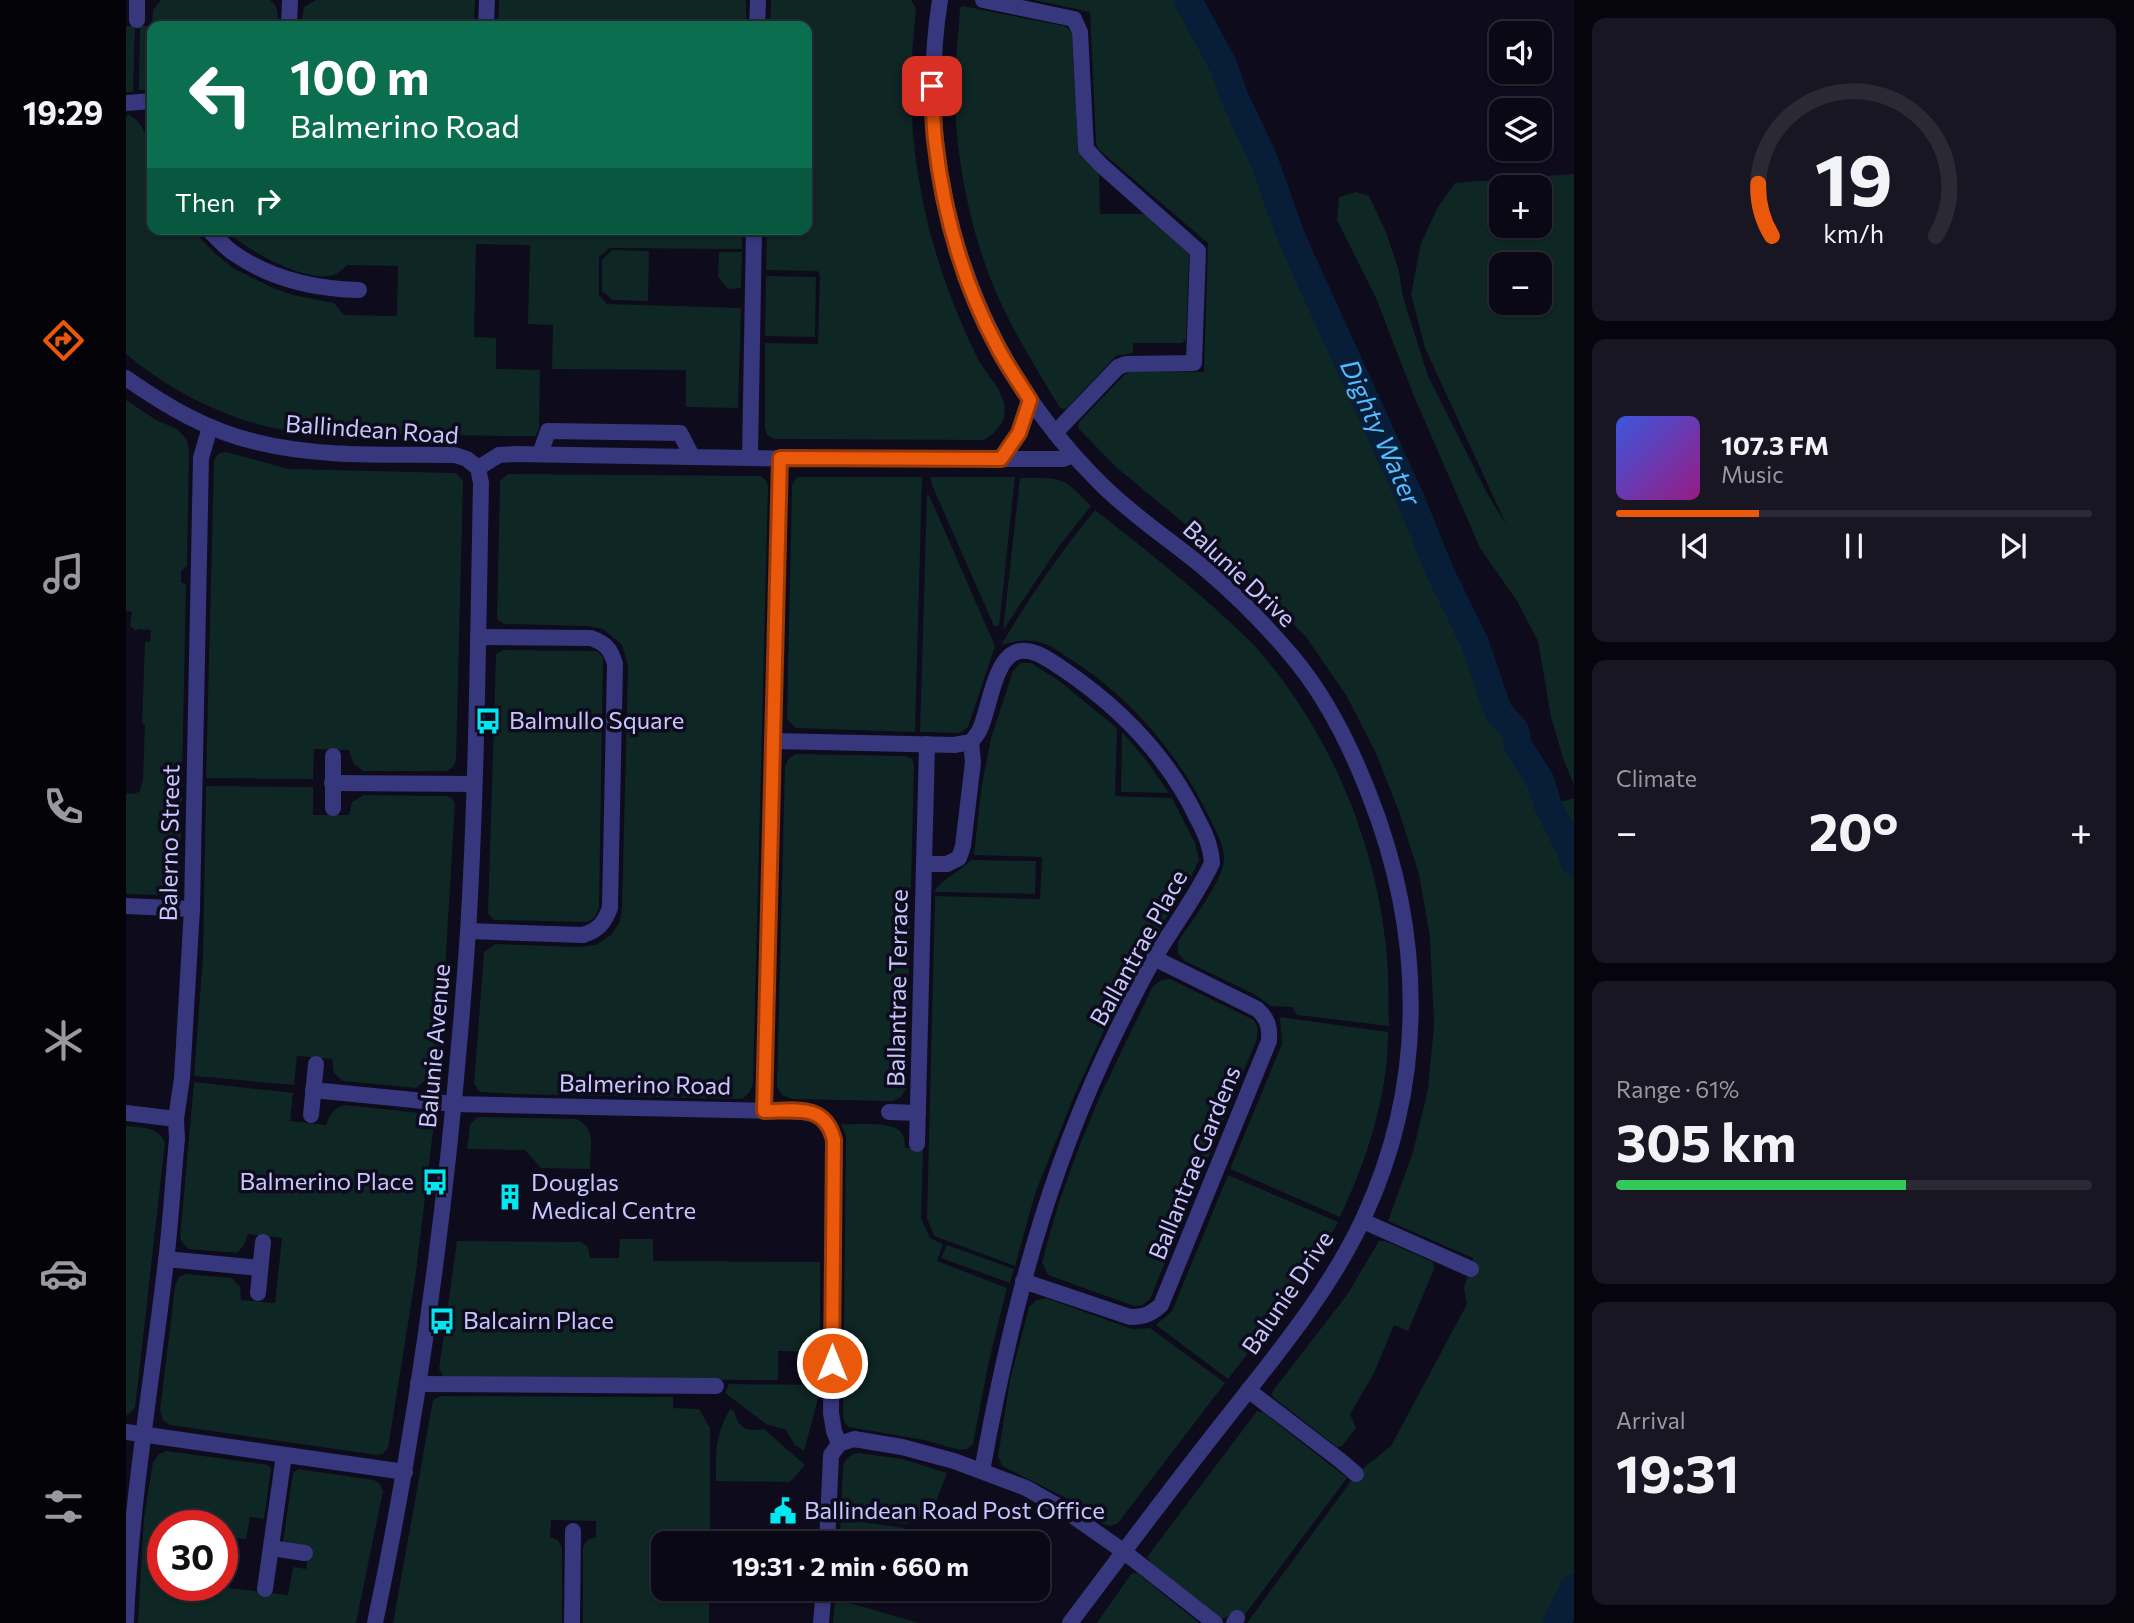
<!DOCTYPE html>
<html lang="en">
<head>
<meta charset="utf-8">
<style>
	body { margin:0; font-family:Commissioner,sans-serif; background:#181622; color:#f1f3f6; height:100vh; display:flex; flex-direction:column; font-size:26px; white-space:nowrap }
	* { box-sizing:border-box; margin:0 }
	p { font-size:23px; color:#999aa0 }
	.icon { flex:none; width:38px; height:38px; fill:none; stroke:currentColor; stroke-width:2; stroke-linecap:round; stroke-linejoin:round }
	.map { position:relative; flex:1; overflow:hidden }
	.drawer { display:flex; flex-direction:column; gap:18px; padding:18px; background:#06040c; width:560px }
	.drawer>* { flex:none }
	.hud { position:absolute; left:21px; top:21px; width:665px; height:214px; border-radius:14px; box-shadow:0 2px 5px #0004,0 0 0 2px #2a2934; background:#0b6e4f; color:#fff; overflow:hidden }
	.fabs { position:absolute; left:1363px; top:21px; display:grid; gap:14px }
	.fabs a { display:grid; place-items:center; width:63px; height:63px; border-radius:14px; background:#0a0815; box-shadow:0 2px 5px #0004,0 0 0 2px #2a2934; font-size:35px }
	.speed { position:absolute; left:21px; top:1510px; display:flex; gap:14px; font-size:35px; font-weight:700; text-align:center }
	.speed>* { display:grid; place-content:center; width:91px; height:91px; border-radius:50%; background:#0a0815; box-shadow:0 2px 5px #0004,0 0 0 2px #2a2934; line-height:1 }
	.speed .limit { border:10px solid #d22; background:#fff; color:#111 }
	.pin { position:absolute; display:grid; place-items:center; width:60px; height:60px; color:#fff; margin:-30px; border-radius:14px; box-shadow:0 4px 10px #0006 }
	.me { position:absolute; width:77px; margin:-38px; rotate:0deg; stroke-linejoin:round; filter:drop-shadow(0 0 5px #0008) }
	.turn { display:flex; align-items:center; gap:24px; height:147px; padding:0 28px; font-size:32px }
	.turn .icon { width:91px; height:91px; stroke-width:2.5 }
	.turn b { display:block; font-size:49px; line-height:60px }
	.then { display:flex; align-items:center; height:66px; padding:0 28px; background:#0003; gap:14px; font-size:26px }
	.big { font-size:52px; font-weight:700; line-height:1.1 }
	.drawer .tile { flex:1; display:flex; flex-direction:column; justify-content:center; gap:10px; min-width:0; padding:0 24px; border-radius:14px; background:#181622 }
	.drawer .dial { align-items:center; gap:0 }
	.dial svg { height:182px; overflow:visible; fill:none; stroke:#2a2934; stroke-width:7; stroke-linecap:round; text-anchor:middle }
	.dial text { fill:#f1f3f6; stroke:none }
	.song { display:flex; align-items:center; gap:21px }
	.cover { width:84px; height:84px; border-radius:10px; background:linear-gradient(135deg,hsl(230 70% 55%),hsl(310 70% 35%)) }
	.played { height:7px; border-radius:4px; background:linear-gradient(90deg,#ea580c 30%,#2a2934 30%) }
	.keys { display:flex; justify-content:space-around; direction:ltr }
	.heat { display:flex; justify-content:space-between; align-items:center; font-size:38px; direction:ltr }
	.charge { height:10px; border-radius:5px; background:linear-gradient(90deg,#34c759 61%,#2a2934 0) }
	.trip { position:absolute; left:525px; top:1531px; width:399px; height:70px; border-radius:14px; background:#0a0815; box-shadow:0 2px 5px #0004,0 0 0 2px #2a2934; font-weight:700; line-height:70px; text-align:center }
	main { display:flex; flex:1; min-height:0 }
	.dock { display:flex; flex-direction:column; width:126px; justify-content:space-around; align-items:center; background:#040308; color:#999aa0 }
	.dock .icon { width:49px; height:49px }
	.dock .selected { color:#ea580c }
	.dock b { font-size:32px; color:#f1f3f6 }
	.map>svg:first-child { display:block }
</style>
</head>
<body>
<main>
<nav class="dock">
<b>19:29</b>
<svg class="icon selected" aria-label="directions" viewBox="0 0 24 24"><path d="M12 3l9 9-9 9-9-9zM9 14v-3h6M13 9l2 2-2 2"/></svg>
<svg class="icon" aria-label="music" viewBox="0 0 24 24"><path d="M9 18V5l10-2v13"/><circle cx="6" cy="18" r="3"/><circle cx="16" cy="16" r="3"/></svg>
<svg class="icon" aria-label="phone" viewBox="0 0 24 24"><path d="M5 4h4l2 5-3 2q2 4 5 5l2-3 5 2v4C11 20 4 13 5 4z"/></svg>
<svg class="icon" aria-label="climate" viewBox="0 0 24 24"><path d="M12 3v18M4 7l16 10M4 17L20 7"/></svg>
<svg class="icon" aria-label="car" viewBox="0 0 24 24"><path d="M5 17H2v-5l4-1 3-4h7l3 4 3 1v5h-3M9 17h6M6 11h13"/><circle cx="7" cy="17" r="2"/><circle cx="17" cy="17" r="2"/></svg>
<svg class="icon" aria-label="filters" viewBox="0 0 24 24"><path d="M4 7h16M4 17h16"/><circle cx="9" cy="7" r="2"/><circle cx="15" cy="17" r="2"/></svg>
</nav>
<div class="map">
<svg width="1448" height="1623" viewBox="0 0 1448 1623">
	<rect width="100%" height="100%" fill="#0d0b1c"/>
	<!-- green -->
	<g fill="#0e2624" fill-rule="evenodd">
		<path d="M35,0h109c9,6 8,16 8,26h-126v64h-13l1,-64h12l1,-16z"/>
		<polygon points="190,0 349,0 348,26 175,26 178,7"/>
		<polygon points="373,0 620,0 620,26 372,26"/>
		<path d="M645,0h140l5,8c-2,28 -6,57 -5,85 1,70 15,139 40,204 8,21 18,44 28,64 7,12 18,23 23,36 8,20 -2,33 -18,43l-210,-1 -7,-4 -2,-7v-85l53,1 2,-70 -3,-3 -51,-1 1,-41h40v-203h-37z"/>
		<polygon points="908,0 1062,0 1097,65 1108,96 1138,160 1163,231 1176,261 1285,500 1314,572 1349,643 1372,711 1389,730 1392,746 1414,780 1422,805 1448,798 1448,1588 1431,1623 1121,1623 1230,1474 1265,1446 1341,1304 1338,1288 1347,1258 1262,1221 1287,1152 1302,1089 1308,1025 1304,937 1293,874 1272,809 1249,751 1220,695 1180,637 1133,588 1081,542 991,468 952,428 953,422 999,374 1005,371 1078,372 1082,243 972,149 970,142 964,12"/>
		<path d="M837,6l101,20 5,3 3,6 6,117 21,21 1,41h45l44,39 -3,86 -4,4h-49v10l-17,3 -50,53 -6,-1c-21,-35 -43,-70 -60,-107 -27,-58 -43,-133 -45,-197 -1,-32 3,-64 5,-96z"/>
		<polygon points="0,26 9,26 7,92 0,92"/>
		<path d="M3,115c31,14 23,86 23,114h39l26,26 16,13 40,20 20,7 41,8 10,12 53,1 1,-50 -51,-1c-5,5 -10,10 -18,11 -30,4 -84,-27 -105,-47h518v20l-132,-1 -11,9v38l8,9 134,4 -3,100 -52,-1v-37l-134,-1 1,-44 -25,-1 2,-79 -54,-1 -2,93 22,1v31l44,1 -1,59 -4,7c-48,0 -96,-1 -144,-1 -44,0 -91,1 -134,-11 -48,-14 -93,-38 -131,-70v-238z"/>
		<path d="M1448,174v611l-11,-27 -12,-41 -13,-76 -21,-40 -37,-53 -67,-154 -37,-96 -39,-78 2,-23 17,-5 13,4 17,36 13,39 4,26 25,79 60,119 18,29 -81,-176 -14,-54 10,-51 17,-36 17,-24zM1376,187h38v39h-38zM1376,264h38v39h-38z"/>
		<polygon points="486,250 523,251 522,301 487,300 476,291 476,260"/>
		<polygon points="593,252 616,252 615,288 602,289 592,277"/>
		<polygon points="640,276 690,277 689,337 639,336"/>
		<polygon points="0,400 30,420 51,429 61,440 63,451 61,566 55,571 55,582 60,585 54,880 42,895 0,894 0,793 9,794 14,791 17,779 19,724 16,723 19,642 24,642 25,630 12,629 10,631 4,626 6,612 0,611"/>
		<polygon points="100,452 163,469 330,473 337,481 330,760 327,767 321,771 237,771 227,763 223,750 188,749 187,779 80,778 88,461 92,454"/>
		<polygon points="382,474 635,476 641,482 642,488 627,1085 623,1093 616,1099 388,1094 354,1092 348,1084 358,952 369,944 452,947 470,945 486,934 494,921 496,908 502,666 496,645 477,629 460,626 378,624 371,619 374,481"/>
		<polygon points="671,477 796,477 789,732 669,728 661,719 666,485"/>
		<polygon points="805,477 889,477 873,626 868,626 806,485"/>
		<path d="M894,478c43,0 41,-3 71,28l-31,39 -57,85z"/>
		<polygon points="801,495 803,495 869,646 842,727 834,733 794,732"/>
		<path d="M969,510c46,36 92,72 135,112 10,10 21,19 30,30 72,83 118,196 127,305 2,22 1,46 2,69l-92,-11 -5,-8 -21,-1 -17,-12 -69,-33 -7,-8v-11c13,-21 45,-60 46,-84 0,-12 -7,-25 -12,-35 -30,-65 -80,-125 -142,-164 -8,-5 -18,-13 -27,-16 -16,-5 -27,-2 -42,2 30,-50 58,-91 94,-135z"/>
		<polygon points="377,650 471,651 477,657 473,908 469,917 462,922 368,920 362,914 370,654"/>
		<polygon points="895,663 905,663 932,680 991,728 989,796 1046,798 1069,843 1073,860 1065,877 1017,957 979,1028 946,1101 909,1194 889,1266 808,1236 801,1218 809,896 914,899 916,857 848,855 855,790 865,738 887,671"/>
		<polygon points="996,732 1020,760 1043,793 995,792"/>
		<polygon points="670,754 780,756 786,759 788,765 780,1089 775,1097 767,1101 666,1099 656,1095 651,1086 659,766 663,758"/>
		<polygon points="80,786 187,787 187,815 223,815 226,802 238,795 320,796 326,798 329,804 313,1069 290,1088 217,1081 208,1073 206,1059 171,1056 168,1085 68,1076 77,956"/>
		<path d="M845,860l65,1 -1,33 -101,-2c9,-14 25,-20 37,-32z"/>
		<polygon points="1044,979 1128,1020 1132,1028 1131,1039 1024,1299 1017,1305 1008,1306 922,1275 916,1262 932,1205 953,1147 974,1096 1027,986 1036,980"/>
		<path d="M1154,1017l108,15c0,65 -21,127 -48,185l-110,-48 52,-125z"/>
		<path d="M68,1082l99,11 -3,28 36,4c4,-11 7,-16 18,-20l86,9 4,9 -19,157 -27,168 -5,6 -6,1 -207,-30 -7,-5 -3,-9 15,-125 4,-9 7,-3 46,4 8,9 1,13 34,3 7,-65 -34,-4 -4,11 -7,8 -48,-4 -5,-4 -4,-7z"/>
		<path d="M354,1117l96,2c21,9 14,30 14,50l-49,-1 -16,-18 -58,-1 3,-24 6,-7z"/>
		<path d="M715,1124c14,1 50,-3 59,7 5,5 4,10 5,17h18l-2,70 9,20 13,6 -6,17 70,27 -19,77 -15,79 -6,5 -8,1 -35,-10 -75,-13 -4,-4 -2,-7 3,-280z"/>
		<path d="M0,1126c17,2 32,0 39,17l-30,265 -9,8z"/>
		<polygon points="1102,1175 1212,1222 1182,1275 1102,1379 1030,1325 1046,1311"/>
		<polygon points="494,1239 527,1239 527,1261 694,1262 694,1334 684,1335 684,1352 652,1351 652,1380 324,1378 317,1376 313,1369 331,1241 455,1242 462,1247 464,1258 493,1258"/>
		<polygon points="1253,1241 1259,1241 1307,1262 1308,1269 1282,1331 1268,1325 1248,1373 1224,1414 1230,1428 1216,1446 1211,1447 1147,1397 1146,1392 1221,1295"/>
		<polygon points="821,1245 888,1269 884,1283 815,1258"/>
		<polygon points="920,1298 1006,1329 1024,1328 1099,1383 992,1523 985,1526 977,1524 950,1503 876,1466 872,1457 884,1380 903,1307 910,1300"/>
		<polygon points="603,1384 693,1385 693,1395 678,1451 669,1445 660,1430 640,1424 599,1393"/>
		<polygon points="314,1396 547,1397 547,1408 573,1409 584,1428 584,1543 537,1544 537,1589 583,1589 583,1623 457,1623 457,1547 461,1540 470,1537 470,1521 425,1520 424,1537 432,1540 436,1548 436,1623 267,1623 307,1400"/>
		<path d="M604,1409l4,2c5,18 12,21 30,18l41,36 -15,17 -74,-1c0,-30 -1,-45 14,-72z"/>
		<polygon points="1131,1411 1138,1413 1221,1478 1117,1617 1110,1612 1097,1619 1025,1563 1021,1557"/>
		<path d="M41,1451l101,14 3,4 -7,50 -14,-2 -4,22 -10,-1 -7,50 59,7 5,-28 13,2 3,-23 -26,-4 10,-69 5,-4 76,11 6,4 3,7 -27,132h-218l6,-106 9,-55 6,-8zM37,1526h59v60h-59z"/>
		<path d="M733,1453l44,6 44,14 -14,36 -27,15 -65,-9 2,-49c3,-8 7,-12 16,-13z"/>
		<polygon points="715,1519 778,1528 785,1543 713,1543"/>
		<polygon points="1011,1573 1073,1623 971,1623 1005,1574"/>
		<polygon points="710,1589 772,1589 750,1603 710,1593"/>
		<polygon points="709,1601 724,1603 793,1623 707,1623"/>
	</g>
	<g fill="none" stroke-linecap="round" stroke-linejoin="round">
		<!-- river -->
		<g stroke="#081d38" stroke-width="28">
			<path id="s1" d="M1062,0l35,65 11,31 30,64 25,71 13,30 109,239 29,72 35,71 23,68 17,19 3,16 22,34 8,25 25,50 1,6"/>
			<polyline points="1431,1623 1448,1588"/>
		</g>
		<!-- minor -->
		<g stroke="#36377c" stroke-width="16">
			<path d="M814,0c-28,178 33,357 161,484 31,31 69,56 103,84 31,26 60,55 87,87 34,40 59,90 78,139 55,139 58,287 -5,423 -34,74 -89,139 -139,203 -53,67 -104,135 -155,203"/>
			<polyline points="857,0 948,19 954,32 960,149 975,165 1072,251 1068,363 1000,364 992,367 929,433"/>
			<polyline points="11,20 11,0"/>
			<polyline points="163,26 164,0"/>
			<polyline points="360,26 361,0"/>
			<polyline points="631,26 632,0"/>
			<polyline points="0,103 26,101"/>
			<path d="M82,229c8,8 16,17 24,23 38,27 82,37 127,38"/>
			<path d="M0,378c40,28 82,53 130,64 64,16 133,12 199,13l12,4 11,9"/>
			<polyline points="414,454 422,431 554,433 566,456"/>
			<polyline points="624,457 628,229"/>
			<polyline points="875,459 893,433 904,400"/>
			<polyline points="352,468 373,455 389,454 679,459 937,459 947,455"/>
			<path d="M647,741l181,4 17,-3c3,-4 7,-8 9,-13 9,-19 14,-67 34,-76 17,-8 36,8 49,16 56,38 105,88 134,149 8,15 14,28 15,45 -15,32 -37,61 -55,91 -16,26 -29,54 -42,80 -69,140 -105,284 -133,437"/>
			<polyline points="206,783 348,784"/>
			<polyline points="207,808 207,756"/>
			<polyline points="798,864 821,864 833,858 837,846 847,762 845,742"/>
			<polyline points="0,906 66,909"/>
			<path d="M342,931l115,4c16,-5 21,-12 27,-27l5,-244c-4,-15 -10,-21 -24,-26l-113,-1"/>
			<path d="M187,1090l141,14 326,7c28,1 46,-3 54,29l-3,273 3,18 5,13 15,-5 48,8 52,14 72,27 37,21 60,42 92,72"/>
			<polyline points="638,1111 654,458"/>
			<polyline points="763,1112 792,1113"/>
			<polyline points="0,1113 50,1119"/>
			<polyline points="185,1115 190,1064"/>
			<polyline points="791,1144 801,744"/>
			<polyline points="1237,1221 1345,1269"/>
			<polyline points="40,1259 134,1268"/>
			<path d="M897,1281l107,36c14,0 21,-3 31,-12l108,-264c1,-14 -1,-22 -12,-32l-103,-51"/>
			<polyline points="132,1293 137,1242"/>
			<polyline points="292,1384 590,1386"/>
			<polyline points="1122,1390 1215,1461 1230,1474"/>
			<polyline points="0,1432 279,1472"/>
			<polyline points="701,1544 705,1455 713,1444"/>
			<polyline points="145,1548 179,1553"/>
			<polyline points="139,1589 158,1455"/>
			<path d="M0,1621c5,-121 26,-240 40,-360 5,-41 7,-82 11,-122l-1,-20 6,-41 10,-169 9,-451 9,-31"/>
			<path d="M249,1623c48,-228 77,-459 93,-691 9,-149 10,-299 13,-449l-3,-15"/>
			<polyline points="446,1623 447,1531"/>
			<polyline points="695,1623 698,1589"/>
			<polyline points="1108,1623 1111,1618"/>
		</g>
	</g>
	<g fill="none" stroke-linecap="round" stroke-linejoin="round">
		<!-- route casing -->
		<g stroke="#983908" stroke-width="18">
			<path id="route" d="M706,1363l2,-223c-9,-37 -39,-29 -70,-29l16,-653 221,1 18,-26 11,-33c-10,-16 -22,-33 -31,-50 -35,-64 -56,-138 -64,-210 -2,-18 -2,-36 -3,-54"/>
		</g>
		<!-- route -->
		<use href="#route" stroke="#ea580c" stroke-width="12"/>
	</g>
	<!-- icons -->
	<defs>
		<g id="bus-bare" transform="scale(2.1)"><path d="M-5-6H5V4H4V6H2V4H-2V6H-4V4H-5ZM-3.5-4V0h7V-4ZM-3.5 1.2v1.5H-2V1.2ZM2 1.2v1.5H3.5V1.2Z" fill="#00e9f1" stroke="#0d0b1c" stroke-width="2.5" paint-order="stroke"/></g>
		<g id="building-bare" transform="scale(2.1)"><path d="M-4-6H4V6H1V3H-1V6H-4ZM-2.5-4.3h1.7v1.8h-1.7ZM.8-4.3h1.7v1.8H.8ZM-2.5-1h1.7V.8h-1.7ZM.8-1h1.7V.8H.8Z" fill="#00e9f1" stroke="#0d0b1c" stroke-width="2.5" paint-order="stroke"/></g>
		<g id="civic-bare" transform="scale(2.1)"><path d="M-.6-6.5H3V-4.5H.6V-3L4-1V1h2V6H-6V1h2V-1L-.6-3ZM-1.2 2.5V6h2.4V2.5Z" fill="#00e9f1" stroke="#0d0b1c" stroke-width="2.5" paint-order="stroke"/></g>
	</defs>
	<g fill-rule="evenodd">
		<use href="#bus-bare" x="362" y="721"/>
		<use href="#bus-bare" x="309" y="1182"/>
		<use href="#building-bare" x="384" y="1197"/>
		<use href="#bus-bare" x="316" y="1321"/>
		<use href="#civic-bare" x="657" y="1511"/>
	</g>
	<g text-anchor="middle" stroke-width="7" stroke-linejoin="round" paint-order="stroke">
		<!-- street labels -->
		<g font-size="24" fill="#c9c6ff" stroke="#0d0b1c">
			<text transform="translate(246 430) rotate(4)" y="8">Ballindean Road</text>
			<text transform="translate(1113 574) rotate(43)" y="8">Balunie Drive</text>
			<text transform="translate(44 843) rotate(-89)" y="8">Balerno Street</text>
			<text transform="translate(1013 948) rotate(-61)" y="8">Ballantrae Place</text>
			<text transform="translate(772 988) rotate(-89)" y="8">Ballantrae Terrace</text>
			<text transform="translate(309 1046) rotate(-85)" y="8">Balunie Avenue</text>
			<text transform="translate(519 1085) rotate(1)" y="8">Balmerino Road</text>
			<text transform="translate(1069 1163) rotate(-68)" y="8">Ballantrae Gardens</text>
			<text transform="translate(1162 1293) rotate(-56)" y="8">Balunie Drive</text>
		</g>
		<!-- poi labels -->
		<g font-size="24" fill="#c9c6ff" stroke="#0d0b1c" text-anchor="start">
			<text x="383" y="729">Balmullo Square</text>
			<text x="288" y="1190" text-anchor="end">Balmerino Place</text>
			<text x="405" y="1191">Douglas<tspan x="405" dy="28">Medical Centre</tspan></text>
			<text x="337" y="1329">Balcairn Place</text>
			<text x="678" y="1519">Ballindean Road Post Office</text>
		</g>
		<!-- water labels -->
		<g font-size="26" font-style="italic" fill="#54bbff" stroke="#0d0b1c">
			<text dy="9" stroke="none"><textPath href="#s1" startOffset="474">Dighty Water</textPath></text>
		</g>
	</g>
</svg>
<div class="fabs">
<a><svg class="icon" aria-label="sound" viewBox="0 0 24 24"><path d="M4 9h4l5-4v14l-5-4H4zM17 9q2 3 0 6"/></svg></a>
<a><svg class="icon" aria-label="layers" viewBox="0 0 24 24"><path d="M12 4l9 5-9 5-9-5zM3 14l9 5 9-5"/></svg></a>
<a>+</a>
<a>−</a>
</div>
<div class="speed"><div class="limit">30</div></div>
<div class="pin" style="left:806px;top:86px;background:#d93025"><svg class="icon" aria-label="arrive" viewBox="0 0 24 24"><path d="M6 21V4h12l-3 4 3 4H6"/></svg></div>
<svg class="me" style="left:706px;top:1363px" viewBox="-20 -20 40 40"><circle r="17" fill="#ea580c" stroke="#fff" stroke-width="3"/><path d="M0-11L8 9 0 5-8 9z" fill="#fff"/></svg>
<div class="trip">19:31 · 2 min · 660 m</div>
<div class="hud">
<div class="turn"><svg class="icon" aria-label="left" viewBox="0 0 24 24"><path d="M17 20v-9H6M10 6l-5 5 5 5"/></svg><div><b>100 m</b>Balmerino Road</div></div>
<div class="then">Then<svg class="icon" aria-label="right" viewBox="0 0 24 24"><path d="M7 20v-9h11M14 6l5 5-5 5"/></svg></div>
</div>
</div>
<section class="drawer">
<div class="tile dial"><svg viewBox="0 0 100 80">
<path d="M14 69A42 42 0 1 1 86 69"/>
<path d="M14 69A42 42 0 0 1 8 46" stroke="#ea580c"/>
<text x="50" y="56" font-size="32" font-weight="700">19</text>
<text x="50" y="72" font-size="11">km/h</text>
</svg></div>
<div class="tile">
<div class="song"><i class="cover"></i><div><b>107.3 FM</b><p>Music</p></div></div>
<div class="played"></div>
<div class="keys"><svg class="icon" aria-label="previous" viewBox="0 0 24 24"><path d="M18 5L8 12l10 7zM5 5v14"/></svg><svg class="icon" aria-label="pause" viewBox="0 0 24 24"><path d="M8 5v14M16 5v14"/></svg><svg class="icon" aria-label="next" viewBox="0 0 24 24"><path d="M6 5l10 7-10 7zM19 5v14"/></svg></div>
</div>
<div class="tile"><p>Climate</p>
<div class="heat"><a>−</a><b class="big">20°</b><a>+</a></div>
</div>
<div class="tile"><p>Range · 61%</p><b class="big">305 km</b><div class="charge"></div></div>
<div class="tile"><p>Arrival</p><b class="big">19:31</b></div>
</section>
</main>
</body>
</html>
